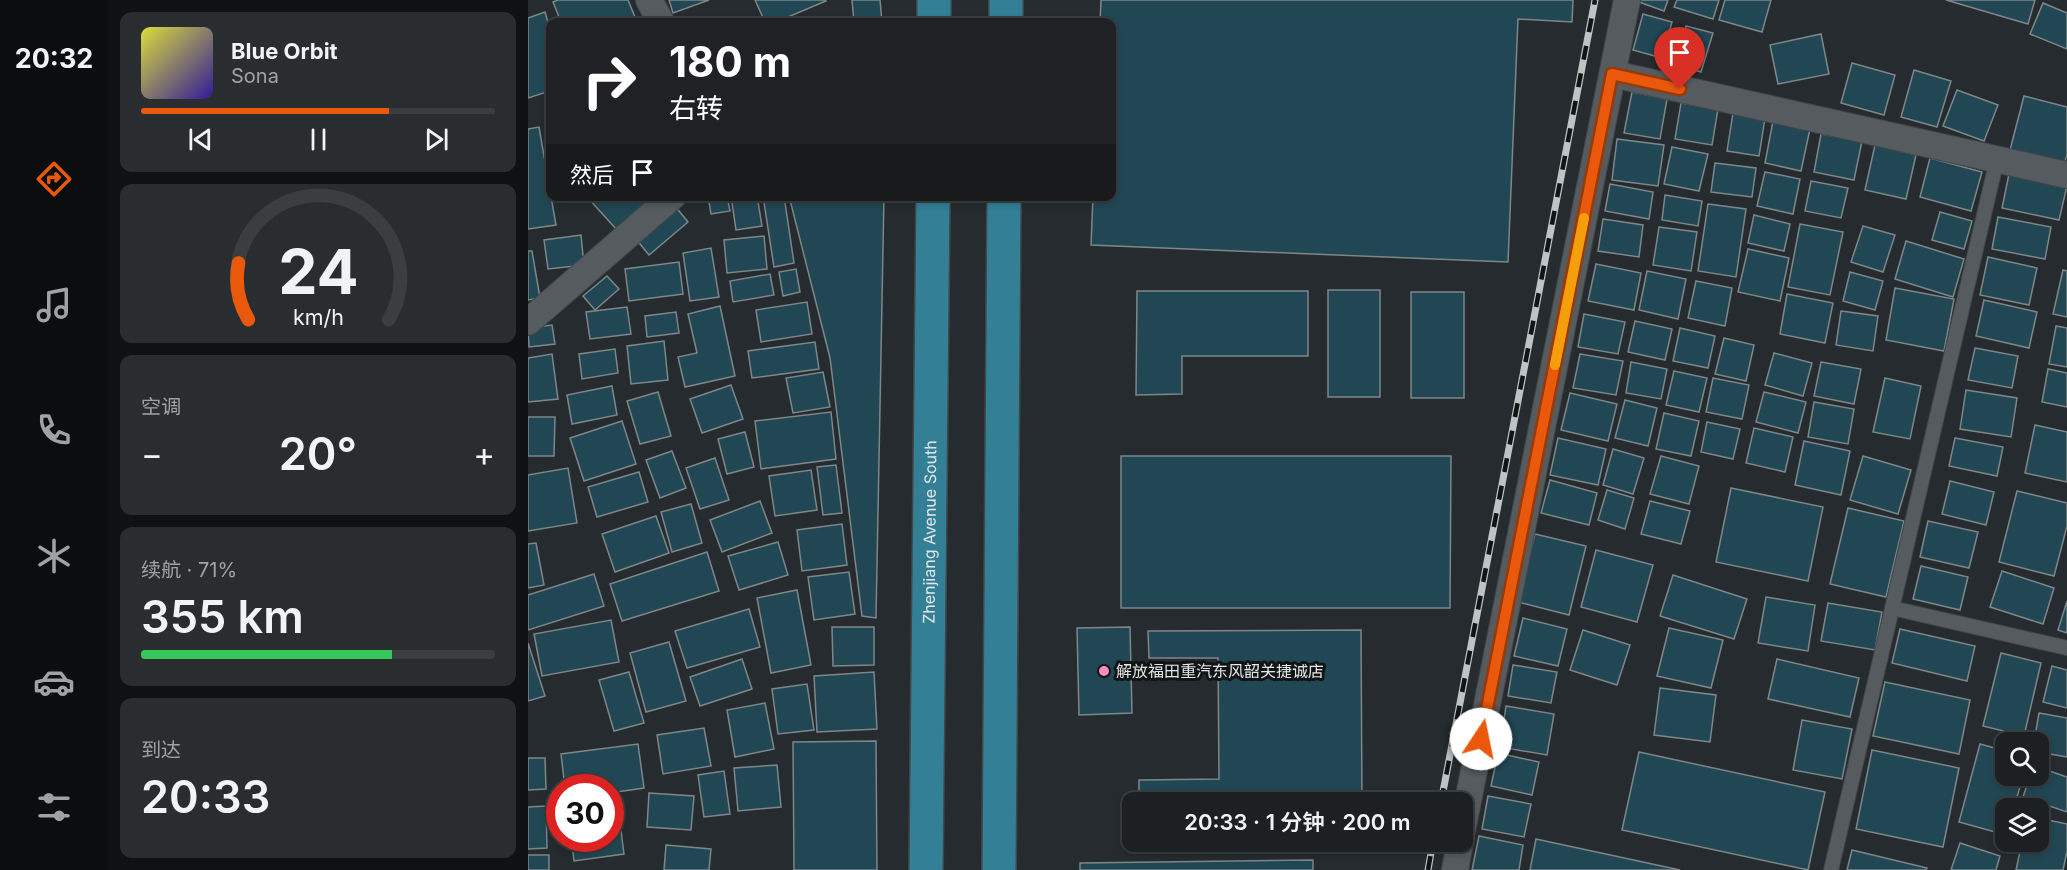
<!DOCTYPE html>
<html lang="zh">
<head>
<meta charset="utf-8">
<style>
	body { margin:0; font-family:Inter,"Noto Sans SC",sans-serif; background:#292d2f; color:#f1f3f6; height:100vh; display:flex; flex-direction:column; font-size:22px; white-space:nowrap }
	* { box-sizing:border-box; margin:0 }
	p { font-size:20px; color:#a0a3a5 }
	.icon { flex:none; width:33px; height:33px; fill:none; stroke:currentColor; stroke-width:2; stroke-linecap:round; stroke-linejoin:round }
	.map { position:relative; flex:1; overflow:hidden }
	.drawer { display:flex; flex-direction:column; gap:12px; padding:12px; background:#0f1213; width:420px }
	.drawer>* { flex:none }
	.top-card { position:absolute; left:18px; top:18px; width:570px; height:183px; border-radius:12px; box-shadow:0 3px 9px #0003,0 0 0 2px #3a3e40; background:#202124; color:#fff; overflow:hidden }
	.tools { position:absolute; left:1467px; top:732px; display:grid; gap:12px }
	.tools a { display:grid; place-items:center; width:54px; height:54px; border-radius:12px; background:#1c2022; box-shadow:0 3px 9px #0003,0 0 0 2px #3a3e40; font-size:30px }
	.speed { position:absolute; left:18px; top:774px; display:flex; gap:12px; font-size:30px; font-weight:700; text-align:center }
	.speed>* { display:grid; place-content:center; width:78px; height:78px; border-radius:50%; background:#1c2022; box-shadow:0 3px 9px #0003,0 0 0 2px #3a3e40; line-height:1 }
	.speed .limit { border:9px solid #d22; background:#fff; color:#111 }
	.pin { position:absolute; display:grid; place-items:center; width:51px; height:51px; color:#fff; margin:-62px -26px; border-radius:50% 50% 50% 0; rotate:-45deg; box-shadow:0 0 6px #0007 }
	.pin .icon { rotate:45deg }
	.me { position:absolute; width:66px; margin:-33px; rotate:11deg; stroke-linejoin:round; filter:drop-shadow(0 0 4px #0008) }
	.turn { display:flex; align-items:center; gap:21px; height:126px; padding:0 24px; font-size:27px }
	.turn .icon { width:78px; height:78px; stroke-width:2.5 }
	.turn b { display:block; font-size:42px; line-height:51px }
	.then { display:flex; align-items:center; height:57px; padding:0 24px; background:#0003; gap:12px; font-size:22px }
	.big { font-size:45px; font-weight:600; line-height:1.1 }
	.drawer .card { flex:1; display:flex; flex-direction:column; justify-content:center; gap:9px; min-width:0; padding:0 21px; border-radius:12px; background:#292d2f }
	.drawer .dial { align-items:center; gap:0 }
	.dial svg { height:156px; overflow:visible; fill:none; stroke:#3a3e40; stroke-width:7; stroke-linecap:round; text-anchor:middle }
	.dial text { fill:#f1f3f6; stroke:none }
	.song { display:flex; align-items:center; gap:18px }
	.cover { width:72px; height:72px; border-radius:9px; background:linear-gradient(135deg,hsl(60 70% 55%),hsl(250 70% 35%)) }
	.played { height:6px; border-radius:3px; background:linear-gradient(90deg,#ea580c 70%,#3a3e40 70%) }
	.keys { display:flex; justify-content:space-around; direction:ltr }
	.heat { display:flex; justify-content:space-between; align-items:center; font-size:33px; direction:ltr }
	.charge { height:9px; border-radius:4px; background:linear-gradient(90deg,#34c759 71%,#3a3e40 0) }
	.trip { position:absolute; left:594px; top:792px; width:351px; height:60px; border-radius:12px; background:#1c2022; box-shadow:0 3px 9px #0003,0 0 0 2px #3a3e40; font-weight:600; line-height:60px; text-align:center }
	main { display:flex; flex:1; min-height:0 }
	.tab-bar { display:flex; flex-direction:column; width:108px; justify-content:space-around; align-items:center; background:#0b0d0e; color:#a0a3a5 }
	.tab-bar .icon { width:42px; height:42px }
	.tab-bar .active { color:#ea580c }
	.tab-bar b { font-size:27px; color:#f1f3f6 }
	.map>svg:first-child { display:block }
</style>
</head>
<body>
<main>
<nav class="tab-bar">
<b>20:32</b>
<svg class="icon active" aria-label="directions" viewBox="0 0 24 24"><path d="M12 3l9 9-9 9-9-9zM9 14v-3h6M13 9l2 2-2 2"/></svg>
<svg class="icon" aria-label="music" viewBox="0 0 24 24"><path d="M9 18V5l10-2v13"/><circle cx="6" cy="18" r="3"/><circle cx="16" cy="16" r="3"/></svg>
<svg class="icon" aria-label="phone" viewBox="0 0 24 24"><path d="M5 4h4l2 5-3 2q2 4 5 5l2-3 5 2v4C11 20 4 13 5 4z"/></svg>
<svg class="icon" aria-label="climate" viewBox="0 0 24 24"><path d="M12 3v18M4 7l16 10M4 17L20 7"/></svg>
<svg class="icon" aria-label="car" viewBox="0 0 24 24"><path d="M5 17H2v-5l4-1 3-4h7l3 4 3 1v5h-3M9 17h6M6 11h13"/><circle cx="7" cy="17" r="2"/><circle cx="17" cy="17" r="2"/></svg>
<svg class="icon" aria-label="filters" viewBox="0 0 24 24"><path d="M4 7h16M4 17h16"/><circle cx="9" cy="7" r="2"/><circle cx="15" cy="17" r="2"/></svg>
</nav>
<section class="drawer">
<div class="card">
<div class="song"><i class="cover"></i><div><b>Blue Orbit</b><p>Sona</p></div></div>
<div class="played"></div>
<div class="keys"><svg class="icon" aria-label="previous" viewBox="0 0 24 24"><path d="M18 5L8 12l10 7zM5 5v14"/></svg><svg class="icon" aria-label="pause" viewBox="0 0 24 24"><path d="M8 5v14M16 5v14"/></svg><svg class="icon" aria-label="next" viewBox="0 0 24 24"><path d="M6 5l10 7-10 7zM19 5v14"/></svg></div>
</div>
<div class="card dial"><svg viewBox="0 0 100 80">
<path d="M14 69A42 42 0 1 1 86 69"/>
<path d="M14 69A42 42 0 0 1 9 40" stroke="#ea580c"/>
<text x="50" y="56" font-size="32" font-weight="700">24</text>
<text x="50" y="72" font-size="11">km/h</text>
</svg></div>
<div class="card"><p>空调</p>
<div class="heat"><a>−</a><b class="big">20°</b><a>+</a></div>
</div>
<div class="card"><p>续航 · 71%</p><b class="big">355 km</b><div class="charge"></div></div>
<div class="card"><p>到达</p><b class="big">20:33</b></div>
</section>
<div class="map">
<svg width="1539" height="870" viewBox="0 0 1539 870">
	<rect width="100%" height="100%" fill="#252b2e"/>
	<!-- building -->
	<g fill="#214754" stroke="#7e8688" stroke-width="1.5">
		<polygon points="30,0 100,0 109,22 33,22 25,2"/>
		<polygon points="141,0 181,0 145,13"/>
		<polygon points="227,0 297,0 298,1 248,22 237,22"/>
		<polygon points="324,0 352,0 354,22 326,22"/>
		<polygon points="573,0 1045,0 1044,22 990,19 980,262 563,245 565,196 584,196 584,22 572,22"/>
		<polygon points="1112,0 1140,0 1136,11 1111,2"/>
		<polygon points="1149,0 1191,0 1185,19 1146,7"/>
		<polygon points="1197,0 1243,0 1234,32 1191,20"/>
		<polygon points="1418,0 1507,0 1500,24"/>
		<polygon points="1515,3 1539,13 1539,49 1502,34"/>
		<polygon points="17,12 22,29 22,91 0,98 0,18"/>
		<polygon points="1115,14 1144,22 1134,58 1105,50"/>
		<polygon points="1158,26 1185,33 1173,72 1147,64"/>
		<polygon points="1293,34 1301,74 1250,84 1242,45"/>
		<polygon points="1324,63 1367,75 1356,115 1313,103"/>
		<polygon points="1386,70 1423,81 1409,127 1373,117"/>
		<polygon points="1429,90 1470,105 1456,141 1415,126"/>
		<polygon points="1104,92 1139,99 1132,139 1096,133"/>
		<polygon points="1496,96 1539,107 1539,155 1536,164 1482,150"/>
		<polygon points="1153,103 1190,109 1184,145 1147,139"/>
		<polygon points="1205,113 1237,118 1231,156 1199,151"/>
		<polygon points="1245,121 1282,129 1273,171 1237,163"/>
		<polygon points="11,127 28,225 0,229 0,129"/>
		<polygon points="1293,134 1334,141 1326,180 1286,172"/>
		<polygon points="1089,139 1136,145 1130,186 1084,180"/>
		<polygon points="1347,145 1388,155 1378,199 1337,190"/>
		<polygon points="1144,147 1180,154 1171,191 1136,184"/>
		<polygon points="1402,158 1454,172 1443,211 1392,197"/>
		<polygon points="1187,163 1228,168 1224,197 1183,192"/>
		<polygon points="1237,172 1272,179 1265,214 1229,206"/>
		<polygon points="1481,174 1539,186 1531,220 1474,208"/>
		<polygon points="1283,181 1320,188 1313,218 1277,211"/>
		<polygon points="1082,184 1125,192 1121,219 1077,211"/>
		<polygon points="1137,195 1174,201 1170,226 1134,220"/>
		<polygon points="62,196 126,196 89,230 60,198"/>
		<polygon points="180,196 199,196 202,211 183,214"/>
		<polygon points="203,196 229,196 234,226 208,230"/>
		<polygon points="235,196 256,196 266,263 246,267"/>
		<polygon points="261,196 356,196 348,618 334,616 302,358"/>
		<polygon points="1180,204 1218,209 1208,277 1170,271"/>
		<polygon points="147,206 160,222 121,255 108,239"/>
		<polygon points="1412,212 1444,221 1436,249 1404,240"/>
		<polygon points="1226,215 1262,224 1256,251 1220,243"/>
		<polygon points="1470,217 1523,227 1517,259 1464,249"/>
		<polygon points="1075,219 1115,225 1111,257 1070,251"/>
		<polygon points="1272,224 1315,232 1302,295 1260,287"/>
		<polygon points="1335,226 1367,235 1355,272 1323,262"/>
		<polygon points="1131,227 1169,232 1163,271 1125,265"/>
		<polygon points="53,235 56,265 20,269 16,240"/>
		<polygon points="236,236 239,269 199,273 196,240"/>
		<polygon points="1378,241 1436,259 1425,297 1367,279"/>
		<polygon points="183,248 191,297 162,301 155,253"/>
		<polygon points="1220,249 1261,258 1252,301 1210,292"/>
		<polygon points="0,251 4,251 12,298 0,300"/>
		<polygon points="1460,257 1509,268 1501,305 1452,295"/>
		<polygon points="151,262 155,294 101,301 97,269"/>
		<polygon points="1068,264 1113,273 1106,310 1060,301"/>
		<polygon points="268,269 272,292 255,296 251,272"/>
		<polygon points="1535,270 1539,271 1539,317 1525,314"/>
		<polygon points="1119,271 1158,279 1150,319 1111,310"/>
		<polygon points="1322,272 1355,281 1347,310 1315,301"/>
		<polygon points="242,274 246,295 205,302 202,281"/>
		<polygon points="79,276 91,289 67,310 55,296"/>
		<polygon points="1168,281 1204,288 1197,326 1160,318"/>
		<polygon points="1367,288 1426,299 1416,351 1358,340"/>
		<rect x="800" y="290" width="52" height="107"/>
		<polygon points="609,291 780,291 780,356 654,356 654,394 608,395"/>
		<rect x="883" y="292" width="53" height="106"/>
		<polygon points="1259,294 1305,303 1297,343 1252,334"/>
		<polygon points="1456,300 1509,312 1501,348 1448,336"/>
		<polygon points="279,302 284,334 233,342 228,310"/>
		<polygon points="192,306 207,376 157,387 150,357 169,353 160,314"/>
		<polygon points="99,307 103,334 62,339 58,312"/>
		<polygon points="1313,311 1350,316 1345,351 1308,345"/>
		<polygon points="148,312 151,333 119,337 117,316"/>
		<polygon points="1056,314 1097,322 1090,354 1050,347"/>
		<polygon points="1107,321 1144,329 1137,360 1100,352"/>
		<polygon points="24,325 27,344 1,347 0,328"/>
		<polygon points="1528,326 1539,328 1539,367 1521,364"/>
		<polygon points="1152,328 1187,336 1180,368 1145,361"/>
		<polygon points="1196,338 1226,345 1218,381 1187,374"/>
		<polygon points="136,341 140,380 103,384 99,346"/>
		<polygon points="287,342 291,369 224,378 220,351"/>
		<polygon points="1447,348 1490,356 1484,388 1440,380"/>
		<polygon points="87,349 90,373 54,379 51,354"/>
		<polygon points="1246,353 1284,363 1275,396 1237,385"/>
		<polygon points="24,354 30,399 0,402 0,358"/>
		<polygon points="1052,354 1095,361 1088,395 1045,388"/>
		<polygon points="1103,362 1139,369 1133,399 1098,393"/>
		<polygon points="1293,362 1333,369 1326,404 1286,396"/>
		<polygon points="1520,369 1539,373 1539,407 1514,402"/>
		<polygon points="1146,371 1179,378 1171,412 1138,405"/>
		<polygon points="295,372 302,407 265,413 258,378"/>
		<polygon points="1185,378 1221,385 1214,419 1178,412"/>
		<polygon points="1357,378 1393,386 1382,439 1345,432"/>
		<polygon points="203,385 215,419 174,433 162,399"/>
		<polygon points="84,386 89,415 44,424 39,395"/>
		<polygon points="1438,390 1489,398 1483,437 1432,429"/>
		<polygon points="130,392 143,436 112,444 99,401"/>
		<polygon points="1236,392 1278,402 1270,433 1228,422"/>
		<polygon points="1042,393 1089,404 1080,441 1033,430"/>
		<polygon points="1097,400 1129,408 1120,446 1087,438"/>
		<polygon points="1286,402 1326,409 1320,444 1280,437"/>
		<polygon points="303,412 308,459 233,469 227,421"/>
		<polygon points="1136,413 1171,421 1163,456 1128,449"/>
		<polygon points="0,417 27,417 26,456 0,456"/>
		<polygon points="94,421 108,464 56,481 42,438"/>
		<polygon points="1179,422 1212,429 1205,459 1173,452"/>
		<polygon points="1507,425 1539,432 1539,482 1497,473"/>
		<polygon points="1226,428 1265,437 1257,472 1218,463"/>
		<polygon points="217,432 226,467 199,474 190,439"/>
		<polygon points="1030,438 1078,449 1070,485 1022,475"/>
		<polygon points="1427,438 1475,447 1469,476 1421,466"/>
		<polygon points="1276,441 1322,451 1313,495 1267,485"/>
		<polygon points="1085,449 1116,458 1105,494 1075,485"/>
		<polygon points="144,451 158,488 132,498 118,460"/>
		<polygon points="593,456 923,456 922,608 593,608"/>
		<polygon points="1133,456 1171,466 1161,504 1122,494"/>
		<polygon points="1335,456 1383,470 1370,514 1322,500"/>
		<polygon points="187,458 201,500 172,509 158,468"/>
		<polygon points="308,465 314,513 295,515 289,467"/>
		<polygon points="40,468 49,523 0,531 0,475"/>
		<polygon points="283,470 289,510 247,516 241,476"/>
		<polygon points="111,472 120,502 69,517 60,487"/>
		<polygon points="1022,480 1069,493 1061,525 1013,513"/>
		<polygon points="1422,481 1466,492 1458,525 1414,514"/>
		<polygon points="1203,488 1295,507 1280,581 1188,562"/>
		<polygon points="1079,490 1106,498 1097,529 1070,520"/>
		<polygon points="1489,491 1539,503 1539,526 1526,576 1471,562"/>
		<polygon points="232,501 244,533 194,552 182,520"/>
		<polygon points="1122,501 1162,511 1153,544 1113,534"/>
		<polygon points="163,504 174,543 144,552 133,512"/>
		<polygon points="1320,508 1376,521 1358,597 1302,584"/>
		<polygon points="128,516 141,553 87,572 74,534"/>
		<polygon points="1400,521 1450,532 1441,568 1392,557"/>
		<polygon points="314,524 319,565 274,571 269,530"/>
		<polygon points="1007,534 1058,546 1041,615 990,602"/>
		<polygon points="250,542 260,575 211,590 200,556"/>
		<polygon points="8,543 16,585 0,588 0,544"/>
		<polygon points="1068,550 1125,565 1109,622 1053,607"/>
		<polygon points="179,552 191,591 94,621 82,584"/>
		<polygon points="1393,566 1440,577 1432,610 1385,599"/>
		<polygon points="1474,571 1526,588 1515,624 1462,607"/>
		<polygon points="321,572 327,614 286,620 280,577"/>
		<polygon points="66,574 76,606 0,630 0,595"/>
		<polygon points="1145,575 1219,599 1206,639 1132,616"/>
		<polygon points="269,590 283,665 243,673 229,598"/>
		<polygon points="1238,597 1287,605 1280,651 1230,643"/>
		<polygon points="1539,601 1539,633 1530,630"/>
		<polygon points="1300,603 1354,612 1347,650 1293,641"/>
		<polygon points="221,609 232,647 159,668 147,631"/>
		<polygon points="995,618 1039,629 1030,666 986,656"/>
		<polygon points="83,620 91,662 14,676 6,634"/>
		<polygon points="304,627 346,627 346,665 305,666"/>
		<polygon points="602,627 604,713 551,715 549,628"/>
		<polygon points="1141,628 1195,640 1183,688 1129,676"/>
		<polygon points="1372,629 1447,646 1439,681 1364,663"/>
		<polygon points="833,630 834,802 611,802 611,780 691,779 690,658 621,658 620,631"/>
		<polygon points="1055,630 1102,645 1089,685 1042,670"/>
		<polygon points="141,642 158,701 118,712 102,653"/>
		<polygon points="0,643 17,696 0,701"/>
		<polygon points="1473,653 1513,663 1496,736 1455,726"/>
		<polygon points="214,659 224,689 172,706 162,677"/>
		<polygon points="1249,659 1331,678 1322,717 1240,699"/>
		<polygon points="985,665 1029,672 1023,703 980,696"/>
		<polygon points="1524,666 1539,670 1539,708 1515,702"/>
		<polygon points="101,672 116,723 86,731 71,680"/>
		<polygon points="346,672 349,729 289,732 286,676"/>
		<polygon points="1357,682 1442,700 1431,754 1345,736"/>
		<polygon points="279,684 286,730 250,734 244,689"/>
		<polygon points="1132,688 1188,695 1182,742 1126,735"/>
		<polygon points="237,703 246,749 207,757 199,710"/>
		<polygon points="978,706 1026,714 1019,755 972,747"/>
		<polygon points="1511,713 1539,718 1539,757 1510,752 1510,742 1506,742"/>
		<polygon points="1274,720 1324,729 1314,779 1265,770"/>
		<polygon points="176,728 183,766 135,774 129,735"/>
		<polygon points="348,741 349,870 266,870 265,742"/>
		<polygon points="110,744 116,788 82,793 82,788 37,788 33,754"/>
		<polygon points="1452,744 1478,751 1478,776 1495,776 1486,808 1478,808 1478,835 1431,822"/>
		<polygon points="1344,750 1431,768 1415,847 1328,829"/>
		<polygon points="1111,752 1297,792 1280,870 1094,830"/>
		<polygon points="970,753 1011,762 1004,795 963,786"/>
		<polygon points="0,758 17,758 18,789 0,790"/>
		<polygon points="249,765 253,807 210,811 206,768"/>
		<polygon points="1510,767 1539,777 1539,812 1495,797 1502,776 1510,776"/>
		<polygon points="196,771 202,814 176,817 170,775"/>
		<polygon points="121,793 166,796 163,830 119,827"/>
		<polygon points="960,796 1003,804 996,837 954,829"/>
		<polygon points="18,806 19,848 0,849 0,807"/>
		<polygon points="91,815 96,854 46,861 43,838 82,838 82,816"/>
		<polygon points="1510,818 1539,824 1539,851 1535,870 1488,870 1494,842 1510,842"/>
		<polygon points="951,836 995,845 991,870 944,870"/>
		<polygon points="1008,839 1152,870 1002,870"/>
		<polygon points="1432,843 1472,856 1468,870 1423,870"/>
		<polygon points="138,845 183,849 181,870 136,870"/>
		<polygon points="1324,850 1399,868 1398,870 1319,870"/>
		<rect x="0" y="855" width="21" height="15"/>
		<polygon points="785,860 785,870 552,870 552,863"/>
	</g>
	<g fill="none" stroke-linecap="round" stroke-linejoin="round">
		<!-- lane casing -->
		<g stroke="#414648" stroke-width="16">
			<g id="lane">
				<polyline points="1364,608 1539,648"/>
				<polyline points="1303,870 1469,159"/>
			</g>
		</g>
		<!-- street casing -->
		<g stroke="#414648" stroke-width="28">
			<g id="street">
				<polyline points="121,0 133,22"/>
				<polyline points="1085,74 1539,175"/>
				<polyline points="0,322 145,196"/>
				<polyline points="934,831 1099,0"/>
				<polyline points="927,870 932,842"/>
			</g>
		</g>
		<!-- primary casing -->
		<g stroke="#414648" stroke-width="36">
			<g id="primary">
				<polyline points="406,22 406,0"/>
				<polyline points="478,22 478,0"/>
				<path id="s1" d="M398,870l7,-674"/>
				<polyline points="471,870 476,196"/>
			</g>
		</g>
		<!-- lane -->
		<use href="#lane" stroke="#555b5e" stroke-width="14"/>
		<!-- street -->
		<use href="#street" stroke="#555b5e" stroke-width="26"/>
		<!-- primary -->
		<use href="#primary" stroke="#327f96" stroke-width="33"/>
		<!-- rail casing -->
		<g stroke="#bfc3c4" stroke-width="7">
			<g id="rail">
				<polyline points="913,802 1067,0"/>
				<polyline points="900,870 905,842"/>
			</g>
		</g>
		<!-- rail -->
		<use href="#rail" stroke="#111314" stroke-width="4.5" stroke-dasharray="14" stroke-linecap="butt"/>
	</g>
	<g fill="none" stroke-linecap="round" stroke-linejoin="round">
		<!-- route casing -->
		<g stroke="#983908" stroke-width="15">
			<polyline id="route" points="953,739 1084,74 1152,89"/>
		</g>
		<!-- route -->
		<use href="#route" stroke="#ea580c" stroke-width="10"/>
		<!-- slow -->
		<polyline stroke="#f59e0b" stroke-width="10" points="1027,365 1056,218"/>
	</g>
	<!-- markers -->
	<circle fill="#fe8ebc" stroke="#111314" stroke-width="2" cx="576" cy="671" r="6"/>
	<g text-anchor="middle" stroke-width="6" stroke-linejoin="round" paint-order="stroke">
		<!-- street labels -->
		<g font-size="16" fill="#e2e6e7" stroke="#111314">
			<text dy="6" stroke="none"><textPath href="#s1" startOffset="338">Zhenjiang Avenue South</textPath></text>
		</g>
		<!-- poi labels -->
		<g font-size="16" fill="#e2e6e7" stroke="#111314" text-anchor="start">
			<text x="588" y="677">解放福田重汽东风韶关捷诚店</text>
		</g>
	</g>
</svg>
<div class="tools">
<a><svg class="icon" aria-label="search" viewBox="0 0 24 24"><circle cx="10" cy="10" r="6"/><path d="M15 15l6 6"/></svg></a>
<a><svg class="icon" aria-label="layers" viewBox="0 0 24 24"><path d="M12 4l9 5-9 5-9-5zM3 14l9 5 9-5"/></svg></a>
</div>
<div class="speed"><div class="limit">30</div></div>
<div class="pin" style="left:1152px;top:89px;background:#d93025"><svg class="icon" aria-label="arrive" viewBox="0 0 24 24"><path d="M6 21V4h12l-3 4 3 4H6"/></svg></div>
<svg class="me" style="left:953px;top:739px" viewBox="-20 -20 40 40"><circle r="19" fill="#fff"/><path d="M0-13L10 11 0 6-10 11z" fill="#ea580c"/></svg>
<div class="trip">20:33 · 1 分钟 · 200 m</div>
<div class="top-card">
<div class="turn"><svg class="icon" aria-label="right" viewBox="0 0 24 24"><path d="M7 20v-9h11M14 6l5 5-5 5"/></svg><div><b>180 m</b>右转</div></div>
<div class="then">然后<svg class="icon" aria-label="arrive" viewBox="0 0 24 24"><path d="M6 21V4h12l-3 4 3 4H6"/></svg></div>
</div>
</div>
</main>
</body>
</html>
